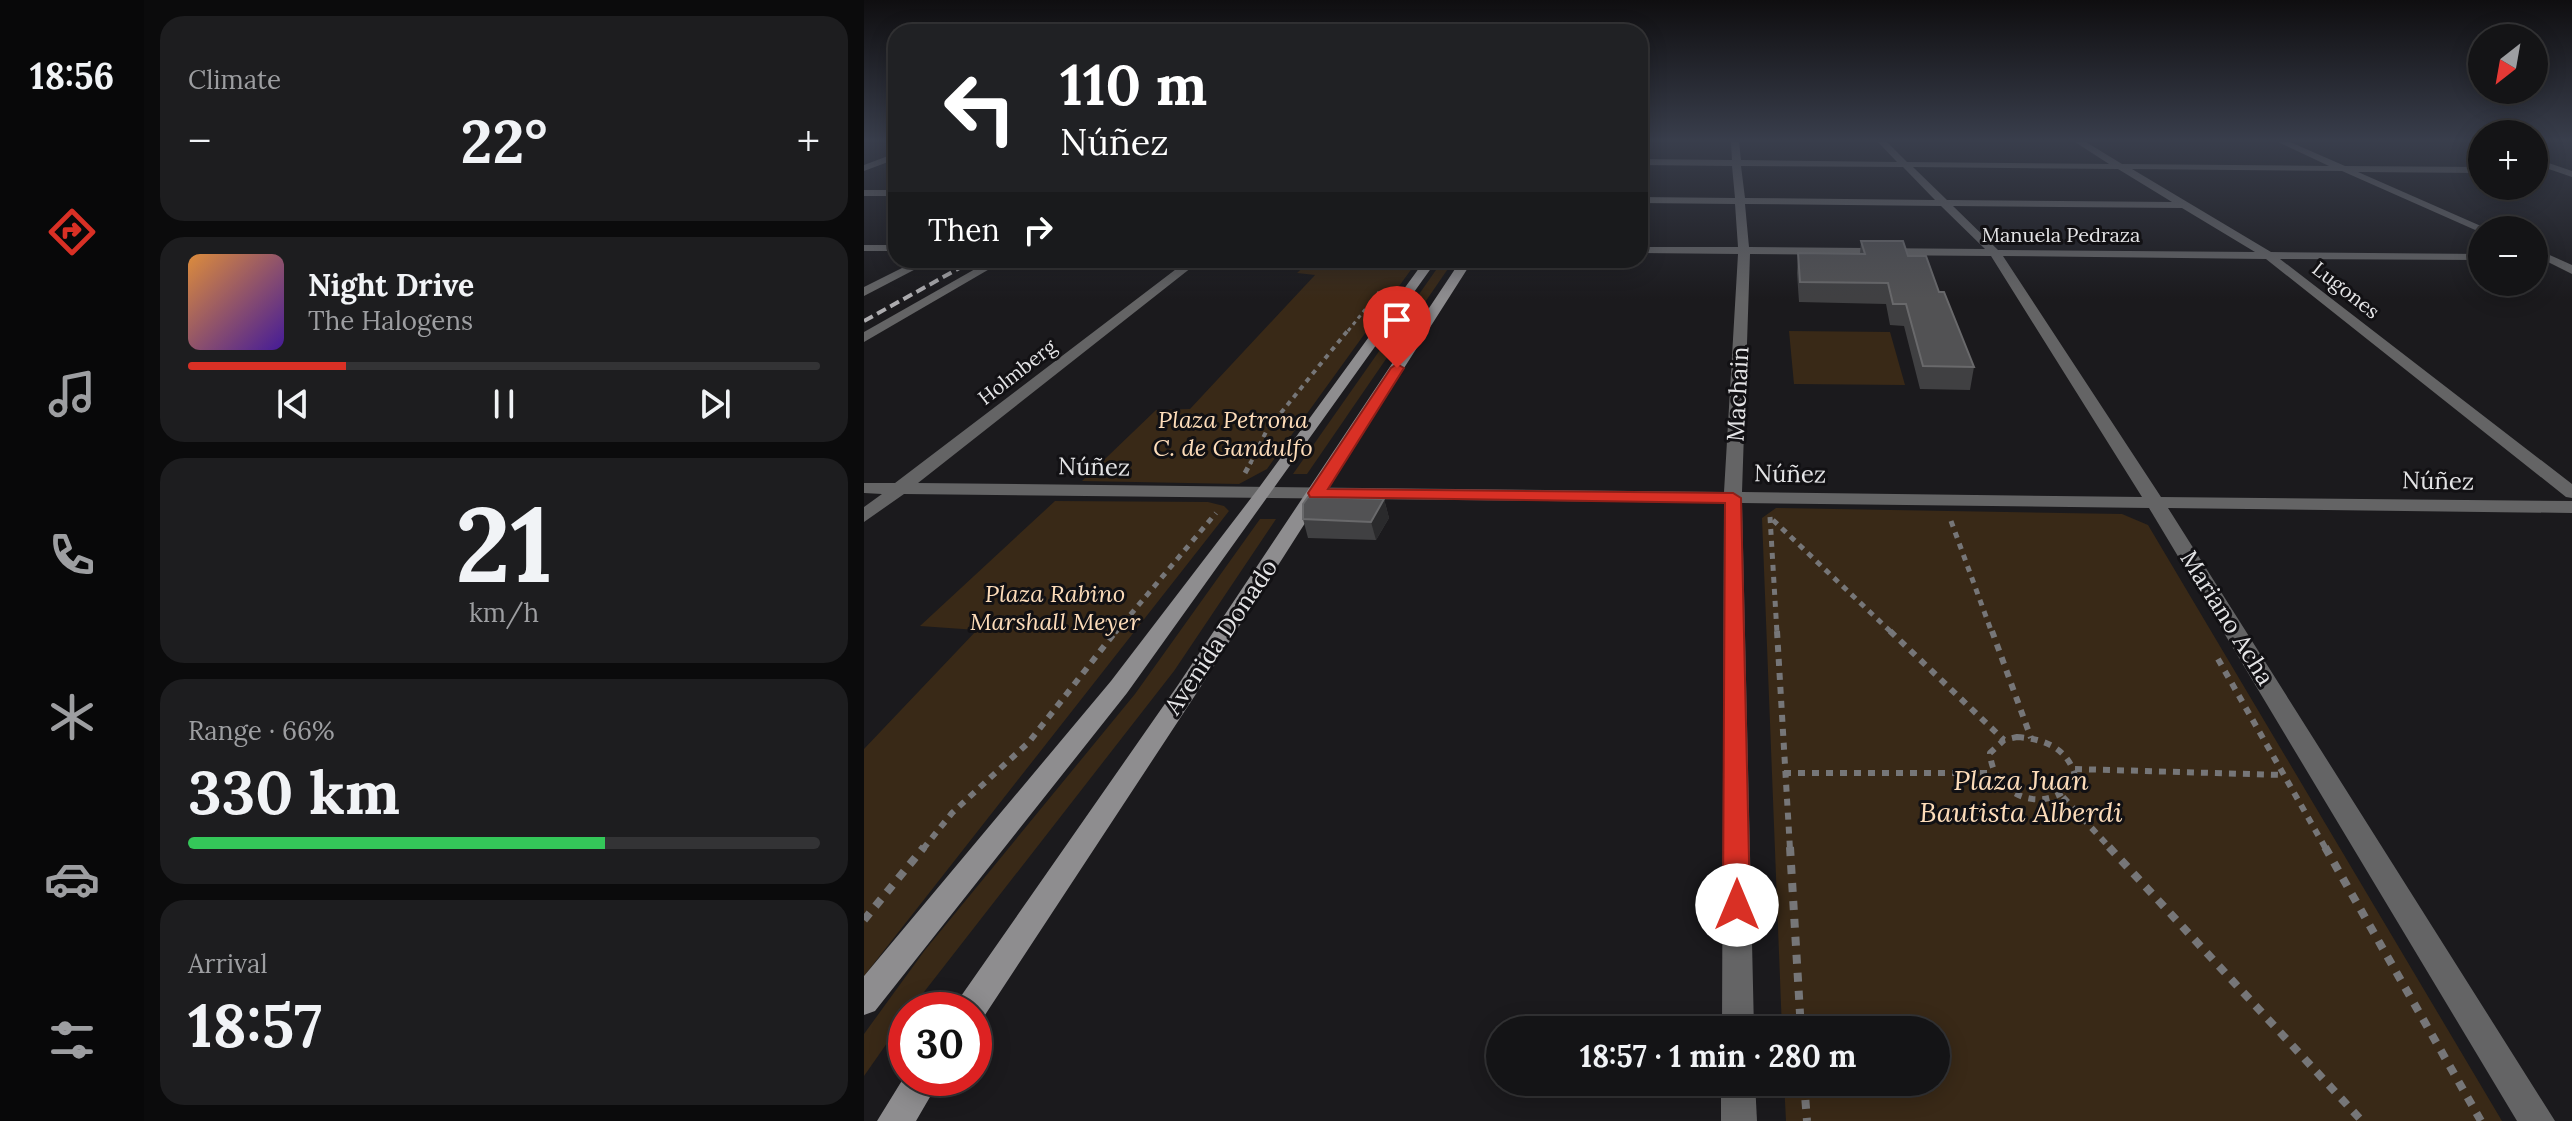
<!DOCTYPE html>
<html lang="en">
<head>
<meta charset="utf-8">
<style>
	body { margin:0; font-family:Lora,serif; background:#1d1d1f; color:#f1f3f6; height:100vh; display:flex; flex-direction:column; font-size:30px; white-space:nowrap }
	* { box-sizing:border-box; margin:0 }
	p { font-size:26px; color:#9d9ea1 }
	.icon { flex:none; width:44px; height:44px; fill:none; stroke:currentColor; stroke-width:2; stroke-linecap:round; stroke-linejoin:round }
	.map { position:relative; flex:1; overflow:hidden }
	.drawer { display:flex; flex-direction:column; gap:16px; padding:16px; background:#0b0b0c; width:720px }
	.drawer>* { flex:none }
	.guide { position:absolute; left:24px; top:24px; width:760px; height:244px; border-radius:24px; box-shadow:0 4px 20px #0003,0 0 0 2px #333335; background:#202124; color:#fff; overflow:hidden }
	.needle { width:52px; rotate:211deg }
	.tools { position:absolute; left:1604px; top:24px; display:grid; gap:16px }
	.tools a { display:grid; place-items:center; width:80px; height:80px; border-radius:50%; background:#141416; box-shadow:0 4px 20px #0003,0 0 0 2px #333335; font-size:40px }
	.speed { position:absolute; left:24px; top:992px; display:flex; gap:16px; font-size:40px; font-weight:700; text-align:center }
	.speed>* { display:grid; place-content:center; width:104px; height:104px; border-radius:50%; background:#141416; box-shadow:0 4px 20px #0003,0 0 0 2px #333335; line-height:1 }
	.speed .limit { border:12px solid #d22; background:#fff; color:#111 }
	.pin { position:absolute; display:grid; place-items:center; width:68px; height:68px; color:#fff; margin:-82px -34px; border-radius:50% 50% 50% 0; rotate:-45deg; box-shadow:0 0 8px #0007 }
	.pin .icon { rotate:45deg }
	.me { position:absolute; width:88px; margin:-44px; rotate:0deg; stroke-linejoin:round; filter:drop-shadow(0 0 6px #0008) }
	.turn { display:flex; align-items:center; gap:28px; height:168px; padding:0 40px; font-size:36px }
	.turn .icon { width:104px; height:104px; stroke-width:2.5 }
	.turn b { display:block; font-size:56px; line-height:68px }
	.then { display:flex; align-items:center; height:76px; padding:0 40px; background:#0003; gap:16px; font-size:30px }
	.big { font-size:60px; font-weight:700; line-height:1.1 }
	.drawer .tile { flex:1; display:flex; flex-direction:column; justify-content:center; gap:12px; min-width:0; padding:0 28px; border-radius:24px; background:#1d1d1f }
	.drawer .dial { align-items:center; gap:0 }
	.dial b { font-size:104px; line-height:1 }
	.song { display:flex; align-items:center; gap:24px }
	.cover { width:96px; height:96px; border-radius:12px; background:linear-gradient(135deg,hsl(30 70% 55%),hsl(260 70% 35%)) }
	.played { height:8px; border-radius:4px; background:linear-gradient(90deg,#d93025 25%,#333335 25%) }
	.keys { display:flex; justify-content:space-around; direction:ltr }
	.heat { display:flex; justify-content:space-between; align-items:center; font-size:44px; direction:ltr }
	.charge { height:12px; border-radius:6px; background:linear-gradient(90deg,#34c759 66%,#333335 0) }
	.trip { position:absolute; left:622px; top:1016px; width:464px; height:80px; border-radius:40px; background:#141416; box-shadow:0 4px 20px #0003,0 0 0 2px #333335; font-weight:700; line-height:80px; text-align:center }
	main { display:flex; flex:1; min-height:0 }
	.tab-bar { display:flex; flex-direction:column; width:144px; justify-content:space-around; align-items:center; background:#080809; color:#9d9ea1 }
	.tab-bar .icon { width:56px; height:56px }
	.tab-bar .active { color:#d93025 }
	.tab-bar b { font-size:36px; color:#f1f3f6 }
	.map>svg:first-child { display:block }
</style>
</head>
<body>
<main>
<nav class="tab-bar">
<b>18:56</b>
<svg class="icon active" aria-label="directions" viewBox="0 0 24 24"><path d="M12 3l9 9-9 9-9-9zM9 14v-3h6M13 9l2 2-2 2"/></svg>
<svg class="icon" aria-label="music" viewBox="0 0 24 24"><path d="M9 18V5l10-2v13"/><circle cx="6" cy="18" r="3"/><circle cx="16" cy="16" r="3"/></svg>
<svg class="icon" aria-label="phone" viewBox="0 0 24 24"><path d="M5 4h4l2 5-3 2q2 4 5 5l2-3 5 2v4C11 20 4 13 5 4z"/></svg>
<svg class="icon" aria-label="climate" viewBox="0 0 24 24"><path d="M12 3v18M4 7l16 10M4 17L20 7"/></svg>
<svg class="icon" aria-label="car" viewBox="0 0 24 24"><path d="M5 17H2v-5l4-1 3-4h7l3 4 3 1v5h-3M9 17h6M6 11h13"/><circle cx="7" cy="17" r="2"/><circle cx="17" cy="17" r="2"/></svg>
<svg class="icon" aria-label="filters" viewBox="0 0 24 24"><path d="M4 7h16M4 17h16"/><circle cx="9" cy="7" r="2"/><circle cx="15" cy="17" r="2"/></svg>
</nav>
<section class="drawer">
<div class="tile"><p>Climate</p>
<div class="heat"><a>−</a><b class="big">22°</b><a>+</a></div>
</div>
<div class="tile">
<div class="song"><i class="cover"></i><div><b>Night Drive</b><p>The Halogens</p></div></div>
<div class="played"></div>
<div class="keys"><svg class="icon" aria-label="previous" viewBox="0 0 24 24"><path d="M18 5L8 12l10 7zM5 5v14"/></svg><svg class="icon" aria-label="pause" viewBox="0 0 24 24"><path d="M8 5v14M16 5v14"/></svg><svg class="icon" aria-label="next" viewBox="0 0 24 24"><path d="M6 5l10 7-10 7zM19 5v14"/></svg></div>
</div>
<div class="tile dial"><b>21</b><p>km/h</p></div>
<div class="tile"><p>Range · 66%</p><b class="big">330 km</b><div class="charge"></div></div>
<div class="tile"><p>Arrival</p><b class="big">18:57</b></div>
</section>
<div class="map">
<svg width="1708" height="1121" viewBox="0 0 1708 1121">
	<rect width="100%" height="100%" fill="#1b1a1d"/>
	<!-- green -->
	<g fill="#392917">
		<polygon points="447,260 554,260 403,469 375,484 218,481 292,410 326,409 451,275 433,273"/>
		<polygon points="579,260 590,260 443,474 429,474"/>
		<polygon points="925,331 1026,332 1041,385 930,384"/>
		<polygon points="191,501 344,502 360,506 365,511 0,976 0,749 113,630 56,626"/>
		<polygon points="912,508 1258,514 1284,525 1638,1121 922,1121 920,1082 1072,1082 1072,1030 918,1030 898,518"/>
		<polygon points="396,519 412,519 310,671 46,1010 42,1010 42,1016 0,1076 0,1034 61,950 271,694"/>
	</g>
	<g fill="none" stroke-linecap="round" stroke-linejoin="round">
		<!-- path-far4 -->
		<polyline stroke="#767678" stroke-width="3" stroke-dasharray="4 4" stroke-linecap="butt" points="484,331 515,292"/>
		<!-- path-far3 -->
		<polyline stroke="#767678" stroke-width="4" stroke-dasharray="5 5" stroke-linecap="butt" points="386,464 403,430 485,329"/>
		<!-- path-far2 -->
		<g stroke="#767678" stroke-width="5" stroke-dasharray="6 6" stroke-linecap="butt">
			<polyline points="381,473 387,462"/>
			<polyline points="906,517 913,633"/>
			<polyline points="909,520 1028,633"/>
			<polyline points="1087,521 1128,633"/>
			<polyline points="251,633 352,513"/>
		</g>
		<!-- path-far1 -->
		<g stroke="#767678" stroke-width="6" stroke-dasharray="7 7" stroke-linecap="butt">
			<polyline points="913,631 926,849"/>
			<polyline points="1026,631 1140,740"/>
			<polyline points="1128,631 1167,738"/>
			<polyline points="1354,659 1462,849"/>
			<path d="M1153,737c29,2 52,12 59,42 -27,38 -83,19 -86,-26l14,-13z"/>
			<polyline points="1211,769 1419,775"/>
			<polyline points="920,773 1127,773"/>
			<polyline points="1199,797 1247,849"/>
			<polyline points="59,849 88,813 165,742 252,631"/>
		</g>
		<!-- path -->
		<g stroke="#767678" stroke-width="8" stroke-dasharray="9 9" stroke-linecap="butt">
			<polyline points="926,847 937,1030"/>
			<polyline points="1245,847 1498,1121"/>
			<polyline points="1461,847 1617,1121"/>
			<polyline points="0,920 60,847"/>
			<polyline points="940,1082 943,1121"/>
		</g>
		<!-- street -->
		<g fill="#646465" fill-rule="evenodd">
			<path d="M867,142h8l2,18 156,2 -19,-20h9l20,20 202,2 -34,-22h11l36,22 207,2 -51,-24h12l55,24 137,1v6l-124,-1 132,58 -8,3 -140,-62 -210,-2 139,83 211,2v6l-202,-1 292,225v14l-6,-1 -300,-238 -263,-3 158,241 411,4v12l-404,-5 387,613h-38l-368,-613 -407,-5 12,527h-32l2,-527 -820,-9 -40,28v-15l18,-13 -18,-1v-10h31l293,-223h13l-283,223 806,9 14,-238 -98,-1v-6h98l-3,-43 -95,-1v-6l95,1 -3,-32 -92,-1v-6l92,1zM877,166l162,1 32,33 -190,-2zM1049,167l205,2 54,33 -225,-2zM881,204l196,2 44,43 -236,-2zM1089,206l229,2 73,44 -257,-2zM886,254l241,2 151,241 -400,-5z"/>
			<polygon points="32,153 32,159 0,171 0,165"/>
			<polygon points="1670,158 1708,171 1708,177 1670,164"/>
			<rect x="0" y="190" width="32" height="6"/>
			<rect x="0" y="245" width="32" height="6"/>
			<polygon points="1670,248 1708,265 1708,274 1670,255"/>
			<polygon points="54,260 69,260 0,296 0,287"/>
			<polygon points="127,260 141,260 0,342 0,332"/>
			<polygon points="857,1082 891,1082 893,1121 857,1121"/>
		</g>
		<!-- secondary -->
		<g fill="#8e8d8f" fill-rule="evenodd">
			<polygon points="561,260 573,260 263,693 11,1011 0,1015 0,976 247,681 394,489"/>
			<polygon points="597,260 609,260 330,697 117,1021 110,1024 110,1010 90,1010 95,999 314,685"/>
			<polygon points="42,1074 42,1078 77,1078 52,1121 13,1121"/>
		</g>
		<!-- rail -->
		<polyline stroke="#adacaf" stroke-width="4" stroke-dasharray="10 5" stroke-linecap="butt" points="0,321 110,260"/>
	</g>
	<!-- wall -->
	<g fill="#404042">
		<polygon points="997,241 1044,256 1075,292 1110,367 1106,390 1056,389 1040,326 1026,325 1022,304 935,302 933,273 934,253 996,254"/>
		<polygon points="520,499 525,518 512,540 444,538 439,519"/>
	</g>
	<!-- shaded-wall -->
	<polygon fill="#2a2a2c" points="520,499 525,518 512,540 507,522"/>
	<!-- building -->
	<g fill="#525254" stroke="#69696b" stroke-width="2">
		<polygon points="997,241 1039,241 1044,256 1062,256 1075,292 1080,292 1110,367 1059,366 1042,304 1029,304 1024,283 936,282 934,253 1001,254"/>
		<polygon points="444,497 520,499 507,522 439,519 439,504"/>
	</g>
	<!-- sky -->
	<linearGradient id="sky" x2="0" y2="1"><stop stop-color="#0f0e10"/><stop offset="0.47" stop-color="#393e4c"/><stop offset="1" stop-color="#393e4c" stop-opacity="0"/></linearGradient>
	<rect width="1708" height="299" fill="url(#sky)"/>
	<!-- route -->
	<polygon fill="#d93025" stroke="#8d1f18" stroke-width="2" points="533,364 540,368 464,489 869,493 877,498 886,905 882,913 873,916 863,913 859,905 861,503 446,497 444,493 527,368"/>
	<g text-anchor="middle" stroke-width="6" stroke-linejoin="round" paint-order="stroke">
		<!-- far-street labels -->
		<g font-size="20" fill="#e4e4e6" stroke="#121114">
			<text x="1197" y="242">Manuela Pedraza</text>
			<text transform="translate(1482 290) rotate(38)" y="7">Lugones</text>
			<text transform="translate(153 372) rotate(-38)" y="7">Holmberg</text>
		</g>
		<!-- street labels -->
		<g font-size="24" fill="#e4e4e6" stroke="#121114">
			<text transform="translate(874 394) rotate(-87)" y="8">Machain</text>
			<text transform="translate(230 467) rotate(1)" y="8">Núñez</text>
			<text transform="translate(926 474) rotate(1)" y="8">Núñez</text>
			<text transform="translate(1574 481) rotate(1)" y="8">Núñez</text>
			<text transform="translate(1363 618) rotate(58)" y="8">Mariano Acha</text>
			<text transform="translate(357 637) rotate(-56)" y="8">Avenida Donado</text>
		</g>
		<!-- park labels -->
		<g font-size="24" font-style="italic" fill="#fddcb9" stroke="#121114">
			<text x="369" y="428">Plaza Petrona<tspan x="369" dy="28">C. de Gandulfo</tspan></text>
			<text x="191" y="602">Plaza Rabino<tspan x="191" dy="28">Marshall Meyer</tspan></text>
		</g>
		<!-- near-park labels -->
		<g font-size="28" font-style="italic" fill="#fddcb9" stroke="#121114">
			<text x="1157" y="790">Plaza Juan<tspan x="1157" dy="32">Bautista Alberdi</tspan></text>
		</g>
	</g>
</svg>
<div class="tools">
<a><svg class="needle" viewBox="-14 -14 28 28"><path d="M0-13l5 13h-10z" fill="#e53935"/><path d="M0 13l5-13h-10z" fill="#9d9ea1"/></svg></a>
<a>+</a>
<a>−</a>
</div>
<div class="speed"><div class="limit">30</div></div>
<div class="pin" style="left:533px;top:368px;background:#d93025"><svg class="icon" aria-label="arrive" viewBox="0 0 24 24"><path d="M6 21V4h12l-3 4 3 4H6"/></svg></div>
<svg class="me" style="left:873px;top:905px" viewBox="-20 -20 40 40"><circle r="19" fill="#fff"/><path d="M0-13L10 11 0 6-10 11z" fill="#d93025"/></svg>
<div class="trip">18:57 · 1 min · 280 m</div>
<div class="guide">
<div class="turn"><svg class="icon" aria-label="left" viewBox="0 0 24 24"><path d="M17 20v-9H6M10 6l-5 5 5 5"/></svg><div><b>110 m</b>Núñez</div></div>
<div class="then">Then<svg class="icon" aria-label="right" viewBox="0 0 24 24"><path d="M7 20v-9h11M14 6l5 5-5 5"/></svg></div>
</div>
</div>
</main>
</body>
</html>
